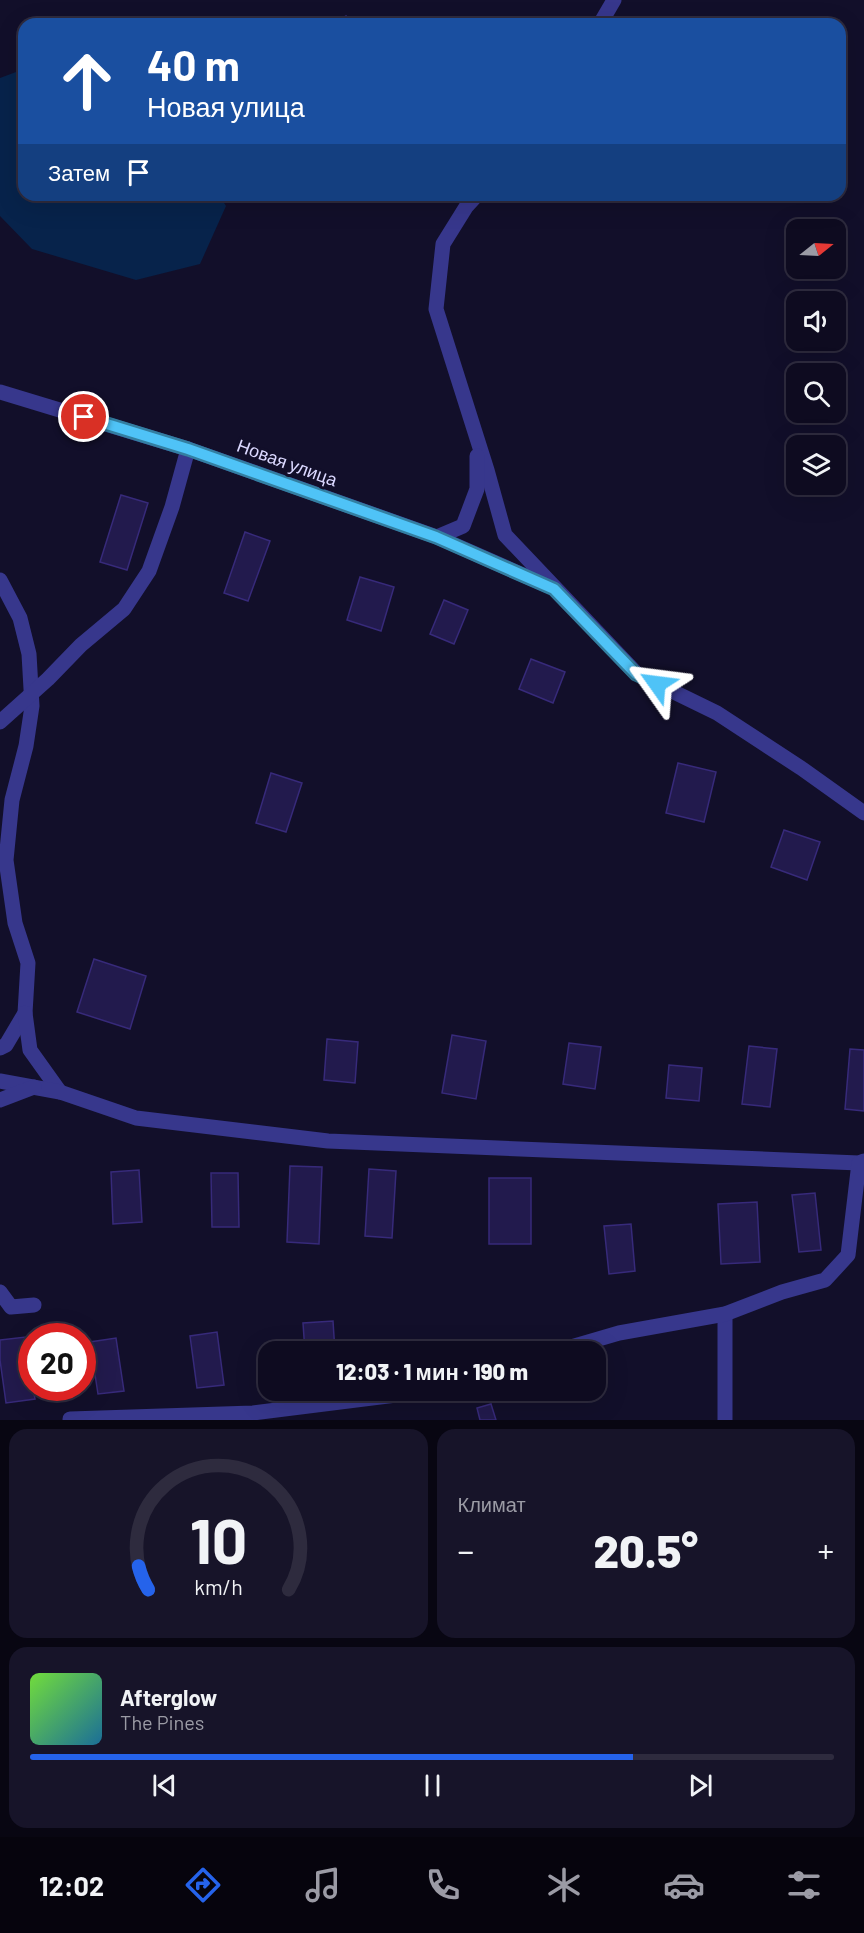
<!DOCTYPE html>
<html lang="ru">
<head>
<meta charset="utf-8">
<style>
	body { margin:0; font-family:Barlow,sans-serif; background:#171429; color:#f1f3f6; height:100vh; display:flex; flex-direction:column; font-size:22px; white-space:nowrap }
	* { box-sizing:border-box; margin:0 }
	p { font-size:20px; color:#9b9ba5 }
	.icon { flex:none; width:33px; height:33px; fill:none; stroke:currentColor; stroke-width:2; stroke-linecap:round; stroke-linejoin:round }
	.map { position:relative; height:1420px; overflow:hidden }
	.side { display:flex; flex-direction:column; gap:9px; padding:9px; background:#080612; flex:1 }
	.side>* { flex:none }
	.top-card { position:absolute; left:18px; top:18px; width:828px; height:183px; border-radius:18px; box-shadow:0 6px 24px #0002,0 0 0 2px #2e2b3e; background:#1a4fa0; color:#fff; overflow:hidden }
	.needle { width:39px; rotate:72deg }
	.buttons { position:absolute; left:786px; top:219px; display:grid; gap:12px }
	.buttons a { display:grid; place-items:center; width:60px; height:60px; border-radius:12px; background:#0e0b20; box-shadow:0 6px 24px #0002,0 0 0 2px #2e2b3e; font-size:30px }
	.speed { position:absolute; left:18px; top:1323px; display:flex; gap:12px; font-size:30px; font-weight:700; text-align:center }
	.speed>* { display:grid; place-content:center; width:78px; height:78px; border-radius:50%; background:#0e0b20; box-shadow:0 6px 24px #0002,0 0 0 2px #2e2b3e; line-height:1 }
	.speed .limit { border:9px solid #d22; background:#fff; color:#111 }
	.pin { position:absolute; display:grid; place-items:center; width:51px; height:51px; color:#fff; margin:-26px; border:3px solid #fff; border-radius:50%; box-shadow:0 2px 6px #0007 }
	.me { position:absolute; width:66px; margin:-33px; rotate:301deg; stroke-linejoin:round; filter:drop-shadow(0 0 4px #0008) }
	.turn { display:flex; align-items:center; gap:21px; height:126px; padding:0 30px; font-size:27px }
	.turn .icon { width:78px; height:78px; stroke-width:2.5 }
	.turn b { display:block; font-size:42px; line-height:51px }
	.then { display:flex; align-items:center; height:57px; padding:0 30px; background:#0003; gap:12px; font-size:22px }
	.big { font-size:45px; font-weight:800; line-height:1.1 }
	.side .tile { flex:1; display:flex; flex-direction:column; justify-content:center; gap:9px; min-width:0; padding:0 21px; border-radius:18px; background:#171429 }
	.side .dial { align-items:center; gap:0 }
	.dial svg { height:156px; overflow:visible; fill:none; stroke:#2e2b3e; stroke-width:7; stroke-linecap:round; text-anchor:middle }
	.dial text { fill:#f1f3f6; stroke:none }
	.song { display:flex; align-items:center; gap:18px }
	.cover { width:72px; height:72px; border-radius:9px; background:linear-gradient(135deg,hsl(100 70% 55%),hsl(200 70% 35%)) }
	.played { height:6px; border-radius:3px; background:linear-gradient(90deg,#2563eb 75%,#2e2b3e 75%) }
	.keys { display:flex; justify-content:space-around; direction:ltr }
	.heat { display:flex; justify-content:space-between; align-items:center; font-size:33px; direction:ltr }
	.side .tiles { flex:1; display:grid; gap:9px; grid-template-columns:1fr 1fr }
	.tile:last-child { grid-column:span 2 }
	.trip { position:absolute; left:258px; top:1341px; width:348px; height:60px; border-radius:18px; background:#0e0b20; box-shadow:0 6px 24px #0002,0 0 0 2px #2e2b3e; font-weight:800; line-height:60px; text-align:center }
	.tabs { display:flex; height:96px; justify-content:space-around; align-items:center; background:#06040d; color:#9b9ba5 }
	.tabs .icon { width:42px; height:42px }
	.tabs .active { color:#2563eb }
	.tabs b { font-size:27px; color:#f1f3f6 }
	.map>svg:first-child { display:block }
</style>
</head>
<body>
<div class="map">
<svg width="864" height="1420" viewBox="0 0 864 1420">
	<rect width="100%" height="100%" fill="#120f2a"/>
	<!-- water -->
	<polygon fill="#07234b" points="24,69 24,195 219,195 226,206 200,264 136,280 32,249 0,216 0,78"/>
	<!-- building -->
	<g fill="#221a4d" stroke="#372a7a" stroke-width="1.5">
		<polygon points="346,16 351,24 332,24"/>
		<polygon points="121,495 148,503 127,570 100,562"/>
		<polygon points="245,532 270,541 248,601 224,593"/>
		<polygon points="360,577 394,587 381,631 347,620"/>
		<polygon points="444,600 468,610 454,644 430,634"/>
		<polygon points="531,659 565,672 553,703 519,689"/>
		<polygon points="678,763 716,772 704,822 666,813"/>
		<polygon points="271,773 302,783 286,832 256,823"/>
		<polygon points="784,830 820,842 807,880 771,867"/>
		<polygon points="94,959 146,976 130,1029 77,1012"/>
		<polygon points="452,1035 486,1041 476,1099 442,1093"/>
		<polygon points="327,1039 358,1042 355,1083 324,1080"/>
		<polygon points="569,1043 601,1047 595,1089 563,1084"/>
		<polygon points="749,1046 777,1049 770,1107 742,1104"/>
		<polygon points="850,1049 864,1050 864,1111 845,1109"/>
		<polygon points="669,1065 702,1068 699,1101 666,1098"/>
		<polygon points="290,1166 322,1167 319,1244 287,1242"/>
		<polygon points="369,1169 396,1171 392,1238 365,1236"/>
		<polygon points="139,1170 142,1222 113,1224 111,1172"/>
		<polygon points="211,1173 238,1173 239,1227 212,1227"/>
		<rect x="489" y="1178" width="42" height="66"/>
		<polygon points="815,1193 821,1250 799,1252 792,1195"/>
		<polygon points="757,1202 760,1262 721,1264 718,1204"/>
		<polygon points="631,1224 635,1271 609,1274 604,1226"/>
		<polygon points="333,1321 335,1352 305,1352 303,1323"/>
		<polygon points="217,1332 224,1385 197,1388 190,1336"/>
		<polygon points="26,1337 32,1388 33,1388 35,1399 6,1403 0,1360 0,1340"/>
		<polygon points="116,1338 124,1391 98,1394 90,1342"/>
		<polygon points="491,1404 496,1420 480,1420 477,1408"/>
	</g>
	<g fill="none" stroke-linecap="round" stroke-linejoin="round">
		<!-- minor -->
		<g stroke="#37378c" stroke-width="15">
			<polyline points="600,24 614,0"/>
			<polyline points="477,195 466,207 443,244 436,309 487,470 505,535 637,674 717,713 801,768 864,813"/>
			<polyline points="0,392 188,449 437,537 548,586"/>
			<polyline points="437,537 463,526 477,489 477,456"/>
			<polyline points="0,580 20,618 29,654 32,706 26,746 12,800 6,860 15,923 28,963 25,1013 6,1045 0,1048"/>
			<polyline points="0,722 48,679 81,645 124,609 149,571 172,507 188,449"/>
			<polyline points="25,1013 30,1050 60,1092"/>
			<polyline points="0,1081 60,1092 136,1118 328,1141 859,1163 864,1161"/>
			<polyline points="0,1100 34,1087"/>
			<polyline points="0,1292 11,1307 34,1305"/>
			<polyline points="725,1314 725,1420"/>
			<polyline points="554,1352 619,1333 725,1314 782,1292 825,1280 848,1255 859,1163"/>
			<polyline points="70,1419 253,1413 404,1394 416,1390"/>
		</g>
	</g>
	<g fill="none" stroke-linecap="round" stroke-linejoin="round">
		<!-- route casing -->
		<g stroke="#337fa1" stroke-width="15">
			<polyline id="route" points="84,417 188,449 436,537 554,589 636,674 657,684"/>
		</g>
		<!-- route -->
		<use href="#route" stroke="#4fc3f7" stroke-width="10"/>
	</g>
	<g text-anchor="middle" stroke-width="6" stroke-linejoin="round" paint-order="stroke">
		<!-- street labels -->
		<g font-size="18" fill="#dbd8ff" stroke="#120f2a">
			<text transform="translate(287 463) rotate(20)" y="6">Новая улица</text>
		</g>
	</g>
</svg>
<div class="buttons">
<a><svg class="needle" viewBox="-14 -14 28 28"><path d="M0-13l5 13h-10z" fill="#e53935"/><path d="M0 13l5-13h-10z" fill="#9b9ba5"/></svg></a>
<a><svg class="icon" aria-label="sound" viewBox="0 0 24 24"><path d="M4 9h4l5-4v14l-5-4H4zM17 9q2 3 0 6"/></svg></a>
<a><svg class="icon" aria-label="search" viewBox="0 0 24 24"><circle cx="10" cy="10" r="6"/><path d="M15 15l6 6"/></svg></a>
<a><svg class="icon" aria-label="layers" viewBox="0 0 24 24"><path d="M12 4l9 5-9 5-9-5zM3 14l9 5 9-5"/></svg></a>
</div>
<div class="speed"><div class="limit">20</div></div>
<div class="pin" style="left:84px;top:417px;background:#d93025"><svg class="icon" aria-label="arrive" viewBox="0 0 24 24"><path d="M6 21V4h12l-3 4 3 4H6"/></svg></div>
<svg class="me" style="left:657px;top:684px" viewBox="-20 -20 40 40"><path d="M0-17L14 15 0 8-14 15z" fill="#4fc3f7" stroke="#fff" stroke-width="4"/></svg>
<div class="trip">12:03 · 1 мин · 190 m</div>
<div class="top-card">
<div class="turn"><svg class="icon" aria-label="ahead" viewBox="0 0 24 24"><path d="M12 20V5M6 11l6-6 6 6"/></svg><div><b>40 m</b>Новая улица</div></div>
<div class="then">Затем<svg class="icon" aria-label="arrive" viewBox="0 0 24 24"><path d="M6 21V4h12l-3 4 3 4H6"/></svg></div>
</div>
</div>
<section class="side">
<div class="tiles">
<div class="tile dial"><svg viewBox="0 0 100 80">
<path d="M14 69A42 42 0 1 1 86 69"/>
<path d="M14 69A42 42 0 0 1 9 57" stroke="#2563eb"/>
<text x="50" y="56" font-size="32" font-weight="700">10</text>
<text x="50" y="72" font-size="11">km/h</text>
</svg></div>
<div class="tile"><p>Климат</p>
<div class="heat"><a>−</a><b class="big">20.5°</b><a>+</a></div>
</div>
<div class="tile">
<div class="song"><i class="cover"></i><div><b>Afterglow</b><p>The Pines</p></div></div>
<div class="played"></div>
<div class="keys"><svg class="icon" aria-label="previous" viewBox="0 0 24 24"><path d="M18 5L8 12l10 7zM5 5v14"/></svg><svg class="icon" aria-label="pause" viewBox="0 0 24 24"><path d="M8 5v14M16 5v14"/></svg><svg class="icon" aria-label="next" viewBox="0 0 24 24"><path d="M6 5l10 7-10 7zM19 5v14"/></svg></div>
</div>
</div>
</section>
<nav class="tabs">
<b>12:02</b>
<svg class="icon active" aria-label="directions" viewBox="0 0 24 24"><path d="M12 3l9 9-9 9-9-9zM9 14v-3h6M13 9l2 2-2 2"/></svg>
<svg class="icon" aria-label="music" viewBox="0 0 24 24"><path d="M9 18V5l10-2v13"/><circle cx="6" cy="18" r="3"/><circle cx="16" cy="16" r="3"/></svg>
<svg class="icon" aria-label="phone" viewBox="0 0 24 24"><path d="M5 4h4l2 5-3 2q2 4 5 5l2-3 5 2v4C11 20 4 13 5 4z"/></svg>
<svg class="icon" aria-label="climate" viewBox="0 0 24 24"><path d="M12 3v18M4 7l16 10M4 17L20 7"/></svg>
<svg class="icon" aria-label="car" viewBox="0 0 24 24"><path d="M5 17H2v-5l4-1 3-4h7l3 4 3 1v5h-3M9 17h6M6 11h13"/><circle cx="7" cy="17" r="2"/><circle cx="17" cy="17" r="2"/></svg>
<svg class="icon" aria-label="filters" viewBox="0 0 24 24"><path d="M4 7h16M4 17h16"/><circle cx="9" cy="7" r="2"/><circle cx="15" cy="17" r="2"/></svg>
</nav>
</body>
</html>
